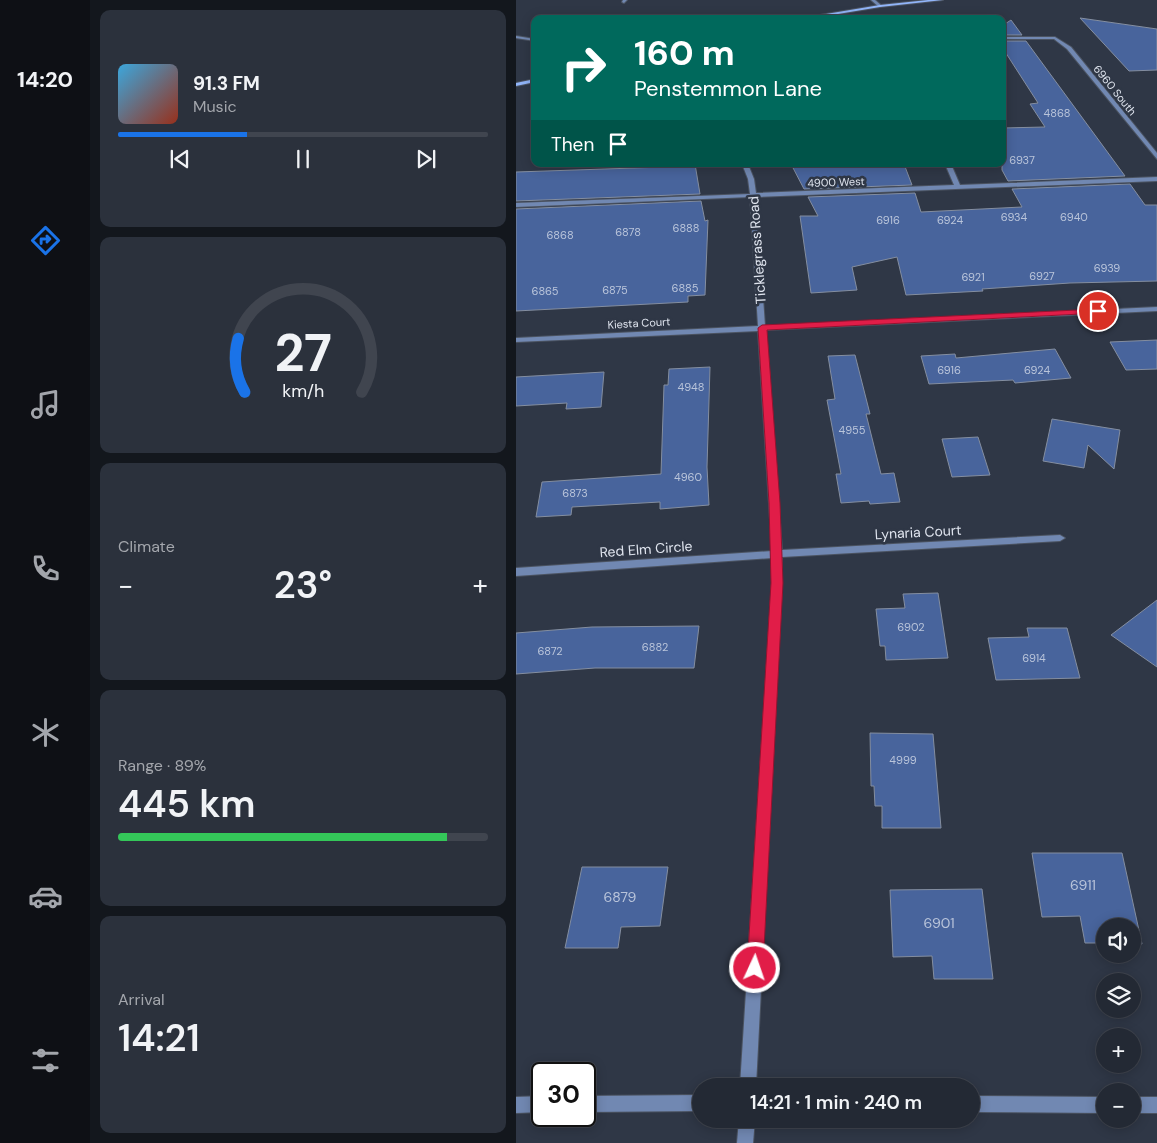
<!DOCTYPE html>
<html lang="en">
<head>
<meta charset="utf-8">
<style>
	body { margin:0; font-family:"DM Sans",sans-serif; background:#2b313c; color:#f1f3f6; height:100vh; display:flex; flex-direction:column; font-size:19px; white-space:nowrap }
	* { box-sizing:border-box; margin:0 }
	p { font-size:16px; color:#a3a6ac }
	.icon { flex:none; width:28px; height:28px; fill:none; stroke:currentColor; stroke-width:2; stroke-linecap:round; stroke-linejoin:round }
	.map { position:relative; flex:1; overflow:hidden }
	.details { display:flex; flex-direction:column; gap:10px; padding:10px; background:#13171d; width:426px }
	.details>* { flex:none }
	.hud { position:absolute; left:15px; top:15px; width:475px; height:152px; border-radius:10px; box-shadow:0 2px 12px #0003,0 0 0 1px #40454f; background:#00695c; color:#fff; overflow:hidden }
	.tools { position:absolute; left:580px; top:918px; display:grid; gap:10px }
	.tools a { display:grid; place-items:center; width:45px; height:45px; border-radius:50%; background:#232934; box-shadow:0 2px 12px #0003,0 0 0 1px #40454f; font-size:25px }
	.speed { position:absolute; left:15px; top:1062px; display:flex; gap:10px; font-size:25px; font-weight:700; text-align:center }
	.speed>* { display:grid; place-content:center; width:65px; height:65px; border-radius:50%; background:#232934; box-shadow:0 2px 12px #0003,0 0 0 1px #40454f; line-height:1 }
	.speed .limit { border:2px solid #111; border-radius:8px; background:#fff; color:#111 }
	.pin { position:absolute; display:grid; place-items:center; width:42px; height:42px; color:#fff; margin:-21px; border:2px solid #fff; border-radius:50%; box-shadow:0 1px 5px #0007 }
	.me { position:absolute; width:55px; margin:-28px; rotate:3deg; stroke-linejoin:round; filter:drop-shadow(0 0 4px #0008) }
	.turn { display:flex; align-items:center; gap:18px; height:105px; padding:0 20px; font-size:22px }
	.turn .icon { width:65px; height:65px; stroke-width:2.5 }
	.turn b { display:block; font-size:35px; line-height:42px }
	.then { display:flex; align-items:center; height:48px; padding:0 20px; background:#0003; gap:10px; font-size:19px }
	.big { font-size:38px; font-weight:600; line-height:1.1 }
	.details .tile { flex:1; display:flex; flex-direction:column; justify-content:center; gap:8px; min-width:0; padding:0 18px; border-radius:10px; background:#2b313c }
	.details .dial { align-items:center; gap:0 }
	.dial svg { height:130px; overflow:visible; fill:none; stroke:#40454f; stroke-width:7; stroke-linecap:round; text-anchor:middle }
	.dial text { fill:#f1f3f6; stroke:none }
	.song { display:flex; align-items:center; gap:15px }
	.cover { width:60px; height:60px; border-radius:8px; background:linear-gradient(135deg,hsl(200 70% 55%),hsl(10 70% 35%)) }
	.played { height:5px; border-radius:2px; background:linear-gradient(90deg,#1a73e8 35%,#40454f 35%) }
	.keys { display:flex; justify-content:space-around; direction:ltr }
	.heat { display:flex; justify-content:space-between; align-items:center; font-size:28px; direction:ltr }
	.charge { height:8px; border-radius:4px; background:linear-gradient(90deg,#34c759 89%,#40454f 0) }
	.trip { position:absolute; left:176px; top:1078px; width:288px; height:50px; border-radius:25px; background:#232934; box-shadow:0 2px 12px #0003,0 0 0 1px #40454f; font-weight:600; line-height:50px; text-align:center }
	main { display:flex; flex:1; min-height:0 }
	.tabs { display:flex; flex-direction:column; width:90px; justify-content:space-around; align-items:center; background:#0e1015; color:#a3a6ac }
	.tabs .icon { width:35px; height:35px }
	.tabs .active { color:#1a73e8 }
	.tabs b { font-size:22px; color:#f1f3f6 }
	.map>svg:first-child { display:block }
</style>
</head>
<body>
<main>
<nav class="tabs">
<b>14:20</b>
<svg class="icon active" aria-label="directions" viewBox="0 0 24 24"><path d="M12 3l9 9-9 9-9-9zM9 14v-3h6M13 9l2 2-2 2"/></svg>
<svg class="icon" aria-label="music" viewBox="0 0 24 24"><path d="M9 18V5l10-2v13"/><circle cx="6" cy="18" r="3"/><circle cx="16" cy="16" r="3"/></svg>
<svg class="icon" aria-label="phone" viewBox="0 0 24 24"><path d="M5 4h4l2 5-3 2q2 4 5 5l2-3 5 2v4C11 20 4 13 5 4z"/></svg>
<svg class="icon" aria-label="climate" viewBox="0 0 24 24"><path d="M12 3v18M4 7l16 10M4 17L20 7"/></svg>
<svg class="icon" aria-label="car" viewBox="0 0 24 24"><path d="M5 17H2v-5l4-1 3-4h7l3 4 3 1v5h-3M9 17h6M6 11h13"/><circle cx="7" cy="17" r="2"/><circle cx="17" cy="17" r="2"/></svg>
<svg class="icon" aria-label="filters" viewBox="0 0 24 24"><path d="M4 7h16M4 17h16"/><circle cx="9" cy="7" r="2"/><circle cx="15" cy="17" r="2"/></svg>
</nav>
<section class="details">
<div class="tile">
<div class="song"><i class="cover"></i><div><b>91.3 FM</b><p>Music</p></div></div>
<div class="played"></div>
<div class="keys"><svg class="icon" aria-label="previous" viewBox="0 0 24 24"><path d="M18 5L8 12l10 7zM5 5v14"/></svg><svg class="icon" aria-label="pause" viewBox="0 0 24 24"><path d="M8 5v14M16 5v14"/></svg><svg class="icon" aria-label="next" viewBox="0 0 24 24"><path d="M6 5l10 7-10 7zM19 5v14"/></svg></div>
</div>
<div class="tile dial"><svg viewBox="0 0 100 80">
<path d="M14 69A42 42 0 1 1 86 69"/>
<path d="M14 69A42 42 0 0 1 10 36" stroke="#1a73e8"/>
<text x="50" y="56" font-size="32" font-weight="700">27</text>
<text x="50" y="72" font-size="11">km/h</text>
</svg></div>
<div class="tile"><p>Climate</p>
<div class="heat"><a>−</a><b class="big">23°</b><a>+</a></div>
</div>
<div class="tile"><p>Range · 89%</p><b class="big">445 km</b><div class="charge"></div></div>
<div class="tile"><p>Arrival</p><b class="big">14:21</b></div>
</section>
<div class="map">
<svg width="641" height="1143" viewBox="0 0 641 1143">
	<rect width="100%" height="100%" fill="#2f3746"/>
	<!-- building -->
	<g fill="#48649c" stroke="#848ea0">
		<polygon points="564,18 641,29 641,70 613,71"/>
		<polygon points="495,20 506,35 486,35 486,26"/>
		<polygon points="486,41 510,41 609,176 492,181 486,170 486,128 529,127 514,104 522,103 486,47"/>
		<polygon points="148,164 179,164 184,194 0,201 0,172 148,167"/>
		<polygon points="275,164 388,164 396,185 288,189"/>
		<polygon points="614,184 629,205 641,205 641,281 554,283 466,289 467,291 390,295 381,257 336,267 341,290 295,293 284,216 302,216 292,197 399,193 405,212 506,207 496,189"/>
		<polygon points="185,201 189,221 192,220 189,295 172,296 172,302 0,311 0,209"/>
		<polygon points="641,340 641,369 610,370 594,342"/>
		<polygon points="539,349 555,378 499,383 497,380 413,384 405,356 439,354 440,358"/>
		<polygon points="339,355 354,414 350,414 365,474 378,473 384,502 354,504 353,501 325,503 320,474 325,474 311,400 319,399 312,356"/>
		<polygon points="194,367 191,467 193,505 144,509 144,502 56,507 55,515 20,517 26,482 145,474 148,385 152,385 153,369"/>
		<polygon points="88,372 85,407 50,409 51,403 0,406 0,377"/>
		<polygon points="536,419 604,430 598,469 572,445 568,468 527,461"/>
		<polygon points="462,437 474,475 436,477 426,439"/>
		<polygon points="422,593 432,658 370,660 369,646 364,646 360,609 389,608 387,594"/>
		<polygon points="641,600 641,667 595,635"/>
		<polygon points="183,626 178,668 79,668 0,674 0,633 76,627"/>
		<polygon points="511,628 551,628 564,678 480,680 472,638 513,637"/>
		<polygon points="354,733 417,734 425,828 366,828 366,806 359,806 358,786 355,786"/>
		<polygon points="516,853 606,853 626,944 616,944 616,926 589,926 589,943 569,943 564,916 526,917"/>
		<polygon points="66,867 152,867 144,926 105,927 102,948 49,948"/>
		<polygon points="466,889 477,979 418,979 416,956 377,957 374,890"/>
	</g>
	<g fill="none" stroke-linecap="round" stroke-linejoin="round">
		<!-- street casing -->
		<g stroke="#4b5361" stroke-width="2">
			<g id="street">
				<polygon points="107,0 111,0 108,3 106,2"/>
				<polygon points="355,0 359,0 366,6 363,7"/>
				<polygon points="0,36 19,39 19,41 0,38"/>
				<polygon points="486,37 539,37 555,47 641,153 641,159 551,49 538,39 486,39"/>
				<polygon points="226,164 232,164 238,179 240,193 438,185 429,164 435,164 444,185 641,177 641,181 240,197 249,326 641,307 641,311 250,330 266,550 544,535 549,538 544,541 266,557 266,583 240,1086 224,1086 256,583 256,558 0,576 0,568 256,551 242,331 0,342 0,338 242,326 234,197 0,207 0,203 234,194 232,179"/>
				<polygon points="185,1095 185,1111 69,1112 69,1096"/>
				<polygon points="26,1096 26,1112 0,1113 0,1097"/>
				<polygon points="455,1096 589,1097 589,1113 455,1112"/>
				<rect x="616" y="1097" width="25" height="16"/>
				<polygon points="223,1119 239,1119 237,1143 221,1143"/>
			</g>
		</g>
		<!-- secondary casing -->
		<g stroke="#4b5361" stroke-width="2">
			<g id="secondary">
				<polygon points="412,0 427,0 364,7 292,19 280,19 364,5"/>
				<polygon points="19,79 19,82 0,86 0,83"/>
			</g>
		</g>
		<!-- street -->
		<use href="#street" fill="#7188b2" fill-rule="evenodd"/>
		<!-- secondary -->
		<use href="#secondary" fill="#91b5f9" fill-rule="evenodd"/>
	</g>
	<!-- route -->
	<polygon fill="#e11d48" stroke="#92132f" points="582,309 585,310 585,313 251,330 264,503 267,583 247,968 245,974 239,976 233,974 231,968 255,583 253,503 242,328 246,325"/>
	<g text-anchor="middle" stroke-width="5" stroke-linejoin="round" paint-order="stroke">
		<!-- far-street labels -->
		<g font-size="11" fill="#dfe4ee" stroke="#2f3746">
			<text transform="translate(599 90) rotate(51)" y="4">6960 South</text>
			<text transform="translate(320 182) rotate(-2)" y="4">4900 West</text>
			<text transform="translate(123 323) rotate(-3)" y="4">Kiesta Court</text>
		</g>
		<!-- number labels -->
		<g font-size="11" fill="#b9c4da">
			<text x="541" y="117">4868</text>
			<text x="506" y="164">6937</text>
			<text x="498" y="221">6934</text>
			<text x="558" y="221">6940</text>
			<text x="372" y="224">6916</text>
			<text x="434" y="224">6924</text>
			<text x="170" y="232">6888</text>
			<text x="112" y="236">6878</text>
			<text x="44" y="239">6868</text>
			<text x="591" y="272">6939</text>
			<text x="526" y="280">6927</text>
			<text x="457" y="281">6921</text>
			<text x="169" y="292">6885</text>
			<text x="99" y="294">6875</text>
			<text x="29" y="295">6865</text>
			<text x="433" y="374">6916</text>
			<text x="521" y="374">6924</text>
			<text x="175" y="391">4948</text>
			<text x="336" y="434">4955</text>
			<text x="172" y="481">4960</text>
			<text x="59" y="497">6873</text>
			<text x="395" y="631">6902</text>
			<text x="139" y="651">6882</text>
			<text x="34" y="655">6872</text>
			<text x="518" y="662">6914</text>
			<text x="387" y="764">4999</text>
		</g>
		<!-- street labels -->
		<g font-size="14" fill="#dfe4ee" stroke="#2f3746">
			<text transform="translate(241 250) rotate(-94)" y="5">Ticklegrass Road</text>
			<text transform="translate(402 532) rotate(-3)" y="5">Lynaria Court</text>
			<text transform="translate(130 549) rotate(-4)" y="5">Red Elm Circle</text>
		</g>
		<!-- near-number labels -->
		<g font-size="14" fill="#b9c4da">
			<text x="567" y="890">6911</text>
			<text x="104" y="902">6879</text>
			<text x="423" y="928">6901</text>
		</g>
	</g>
</svg>
<div class="tools">
<a><svg class="icon" aria-label="sound" viewBox="0 0 24 24"><path d="M4 9h4l5-4v14l-5-4H4zM17 9q2 3 0 6"/></svg></a>
<a><svg class="icon" aria-label="layers" viewBox="0 0 24 24"><path d="M12 4l9 5-9 5-9-5zM3 14l9 5 9-5"/></svg></a>
<a>+</a>
<a>−</a>
</div>
<div class="speed"><div class="limit">30</div></div>
<div class="pin" style="left:582px;top:311px;background:#d93025"><svg class="icon" aria-label="arrive" viewBox="0 0 24 24"><path d="M6 21V4h12l-3 4 3 4H6"/></svg></div>
<svg class="me" style="left:239px;top:968px" viewBox="-20 -20 40 40"><circle r="17" fill="#e11d48" stroke="#fff" stroke-width="3"/><path d="M0-11L8 9 0 5-8 9z" fill="#fff"/></svg>
<div class="trip">14:21 · 1 min · 240 m</div>
<div class="hud">
<div class="turn"><svg class="icon" aria-label="right" viewBox="0 0 24 24"><path d="M7 20v-9h11M14 6l5 5-5 5"/></svg><div><b>160 m</b>Penstemmon Lane</div></div>
<div class="then">Then<svg class="icon" aria-label="arrive" viewBox="0 0 24 24"><path d="M6 21V4h12l-3 4 3 4H6"/></svg></div>
</div>
</div>
</main>
</body>
</html>
